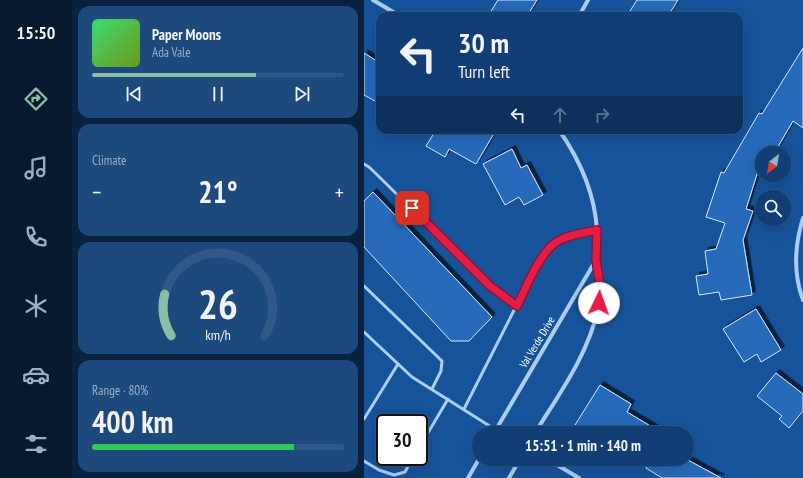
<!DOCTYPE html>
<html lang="en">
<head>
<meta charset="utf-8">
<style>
	body { margin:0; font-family:"PT Sans Narrow",sans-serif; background:#1e497c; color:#f1f3f6; height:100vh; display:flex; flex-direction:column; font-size:15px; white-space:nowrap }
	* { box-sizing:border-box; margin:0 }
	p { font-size:13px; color:#9caec5 }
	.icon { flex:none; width:22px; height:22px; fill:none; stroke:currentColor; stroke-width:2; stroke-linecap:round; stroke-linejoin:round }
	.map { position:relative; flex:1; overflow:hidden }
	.panel { display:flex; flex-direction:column; gap:6px; padding:6px; background:#092240; width:292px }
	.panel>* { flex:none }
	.guide { position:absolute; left:12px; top:12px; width:367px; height:122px; border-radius:12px; box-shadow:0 4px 16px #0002,0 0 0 1px #305786; background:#113e74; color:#f1f3f6; overflow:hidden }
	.needle { width:26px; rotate:211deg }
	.controls { position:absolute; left:391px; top:146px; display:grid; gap:8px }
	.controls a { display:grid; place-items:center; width:36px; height:36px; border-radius:50%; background:#113e74; box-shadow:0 4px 16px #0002,0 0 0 1px #305786; font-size:20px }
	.speed { position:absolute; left:12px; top:414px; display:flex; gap:8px; font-size:20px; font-weight:700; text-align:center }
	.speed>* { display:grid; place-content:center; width:52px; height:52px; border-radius:50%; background:#113e74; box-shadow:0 4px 16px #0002,0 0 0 1px #305786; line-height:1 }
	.speed .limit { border:2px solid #111; border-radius:6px; background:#fff; color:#111 }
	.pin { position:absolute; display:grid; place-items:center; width:34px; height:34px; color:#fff; margin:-17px; border-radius:8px; box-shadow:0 2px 6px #0006 }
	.me { position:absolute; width:44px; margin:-22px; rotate:3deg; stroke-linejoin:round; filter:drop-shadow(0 0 3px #0008) }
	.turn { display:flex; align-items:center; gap:14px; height:84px; padding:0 16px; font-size:18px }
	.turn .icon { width:52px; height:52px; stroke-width:2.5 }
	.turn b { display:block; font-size:28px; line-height:34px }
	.lanes { display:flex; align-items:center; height:38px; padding:0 16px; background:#0003; justify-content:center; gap:20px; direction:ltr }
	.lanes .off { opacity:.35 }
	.big { font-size:30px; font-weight:700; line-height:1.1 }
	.panel .card { flex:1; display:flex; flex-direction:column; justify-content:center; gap:6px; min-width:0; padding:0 14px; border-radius:12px; background:#1e497c }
	.panel .dial { align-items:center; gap:0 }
	.dial svg { height:104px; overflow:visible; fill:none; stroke:#305786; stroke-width:7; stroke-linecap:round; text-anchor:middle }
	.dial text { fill:#f1f3f6; stroke:none }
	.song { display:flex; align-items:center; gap:12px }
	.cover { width:48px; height:48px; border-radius:6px; background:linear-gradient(135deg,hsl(140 70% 55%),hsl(80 70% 35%)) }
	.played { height:4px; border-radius:2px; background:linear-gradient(90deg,#8abfa5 65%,#305786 65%) }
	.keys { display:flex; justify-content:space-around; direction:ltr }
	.heat { display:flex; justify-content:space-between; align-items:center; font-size:22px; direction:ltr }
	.charge { height:6px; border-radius:3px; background:linear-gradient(90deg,#34c759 80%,#305786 0) }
	.trip { position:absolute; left:108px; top:426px; width:222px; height:40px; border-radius:20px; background:#113e74; box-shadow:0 4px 16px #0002,0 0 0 1px #305786; font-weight:700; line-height:40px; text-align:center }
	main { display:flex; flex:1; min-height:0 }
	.tabs { display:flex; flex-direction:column; width:72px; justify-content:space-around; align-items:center; background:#07192e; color:#9caec5 }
	.tabs .icon { width:28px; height:28px }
	.tabs .on { color:#8abfa5 }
	.tabs b { font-size:18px; color:#f1f3f6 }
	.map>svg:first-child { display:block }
</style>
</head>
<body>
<main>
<nav class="tabs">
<b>15:50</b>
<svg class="icon on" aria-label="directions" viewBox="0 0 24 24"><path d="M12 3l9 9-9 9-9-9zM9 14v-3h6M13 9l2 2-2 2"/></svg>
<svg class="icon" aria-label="music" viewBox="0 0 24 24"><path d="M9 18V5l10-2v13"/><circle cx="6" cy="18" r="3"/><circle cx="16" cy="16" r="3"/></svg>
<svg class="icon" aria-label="phone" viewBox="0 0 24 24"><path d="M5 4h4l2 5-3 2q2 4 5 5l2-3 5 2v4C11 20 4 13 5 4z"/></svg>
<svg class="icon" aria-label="climate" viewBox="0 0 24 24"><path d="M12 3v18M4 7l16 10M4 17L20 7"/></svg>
<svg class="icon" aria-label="car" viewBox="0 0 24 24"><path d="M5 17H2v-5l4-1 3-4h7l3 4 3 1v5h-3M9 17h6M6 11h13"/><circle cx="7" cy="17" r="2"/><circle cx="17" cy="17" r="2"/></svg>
<svg class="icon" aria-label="filters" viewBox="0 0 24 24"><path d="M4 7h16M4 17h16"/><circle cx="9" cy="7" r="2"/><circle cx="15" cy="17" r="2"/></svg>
</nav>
<section class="panel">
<div class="card">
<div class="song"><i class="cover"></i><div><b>Paper Moons</b><p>Ada Vale</p></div></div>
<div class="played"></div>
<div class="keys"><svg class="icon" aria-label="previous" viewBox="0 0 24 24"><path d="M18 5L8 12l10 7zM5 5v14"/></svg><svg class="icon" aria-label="pause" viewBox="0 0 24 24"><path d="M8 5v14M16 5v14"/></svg><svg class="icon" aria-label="next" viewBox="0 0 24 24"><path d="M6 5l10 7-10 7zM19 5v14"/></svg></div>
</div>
<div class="card"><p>Climate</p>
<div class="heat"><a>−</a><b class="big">21°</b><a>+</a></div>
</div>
<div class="card dial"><svg viewBox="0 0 100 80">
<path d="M14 69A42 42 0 1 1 86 69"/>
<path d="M14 69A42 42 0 0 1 9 37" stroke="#8abfa5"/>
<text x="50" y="56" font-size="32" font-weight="700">26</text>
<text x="50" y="72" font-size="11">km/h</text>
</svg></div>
<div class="card"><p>Range · 80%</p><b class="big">400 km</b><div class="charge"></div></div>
</section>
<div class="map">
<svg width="439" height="478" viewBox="0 0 439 478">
	<defs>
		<filter id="shadow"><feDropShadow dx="3.5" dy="-3.5" stdDeviation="0" flood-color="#0009"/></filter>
	</defs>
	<rect width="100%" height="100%" fill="#17539a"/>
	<!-- building -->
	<g fill="#266bb9" stroke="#d4e7fc" filter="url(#shadow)">
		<polygon points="134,0 173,0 163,16 124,16"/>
		<polygon points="273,0 314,0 304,16 274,16 266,11"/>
		<polygon points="439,48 439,128 429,121 412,150 417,153 398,153 398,174 394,171 382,209 389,211 379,240 388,295 357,300 355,292 335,295 332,276 344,274 341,251 352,249 361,223 342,217 357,172 360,173 395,113 398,114"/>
		<polygon points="0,53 16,63 16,93 11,101 0,95"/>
		<polygon points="72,130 120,130 129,135 112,164 85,149 81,157 62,146"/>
		<polygon points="148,149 157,168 163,165 179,195 160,205 155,197 141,205 119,164"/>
		<polygon points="9,192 128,317 105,341 87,341 0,247 0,201"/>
		<polygon points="392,309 417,350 397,362 393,354 380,362 359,329"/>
		<polygon points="412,373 439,394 439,411 425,428 415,419 418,416 393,396"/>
		<polygon points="236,385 267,404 263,412 298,433 224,433 211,425"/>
		<polygon points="287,459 322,459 357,478 298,478 282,468"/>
	</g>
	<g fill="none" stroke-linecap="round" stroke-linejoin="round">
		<!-- lane -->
		<g stroke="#accdf2" stroke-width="3">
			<path d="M0,164l5,3c49,47 95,98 148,139"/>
			<polyline points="0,286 78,361 77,371 68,389"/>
			<polyline points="0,332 48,377 132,430"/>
			<polyline points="100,409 177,257 193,241 210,235 233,230"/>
			<polyline points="0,419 34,364"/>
			<polyline points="55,448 84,399"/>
			<polyline points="0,461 15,470 30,475 41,472 49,457"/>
		</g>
		<!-- street -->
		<g stroke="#accdf2" stroke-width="4">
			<polyline points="9,0 36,16"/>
			<polyline points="215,16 224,0"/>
			<path d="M439,218c-8,26 -10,55 0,82"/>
			<polyline points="132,430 138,433"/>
			<polyline points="130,433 232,260"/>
			<path d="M171,433c24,-39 53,-78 63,-124 1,-6 3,-12 3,-18 0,-11 -5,-22 -5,-33 0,-9 1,-18 1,-27 -2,-37 -17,-71 -38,-101"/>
			<polyline points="183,459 215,478"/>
			<polyline points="104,478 115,459"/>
			<polyline points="145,478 156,459"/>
		</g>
	</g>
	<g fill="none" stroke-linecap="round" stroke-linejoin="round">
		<!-- route casing -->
		<g stroke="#92132f" stroke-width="10">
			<path id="route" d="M48,208l78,78 27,20c9,-18 23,-55 41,-65 12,-7 26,-8 39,-11l-1,30 5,32 -2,11"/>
		</g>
		<!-- route -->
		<use href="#route" stroke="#e11d48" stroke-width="7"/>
	</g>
	<g text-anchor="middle" stroke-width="4" stroke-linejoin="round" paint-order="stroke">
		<!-- street labels -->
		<g font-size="11" fill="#fff" stroke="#17539a">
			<text transform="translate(173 342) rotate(-59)" y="4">Val Verde Drive</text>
		</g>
	</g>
</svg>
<div class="controls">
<a><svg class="needle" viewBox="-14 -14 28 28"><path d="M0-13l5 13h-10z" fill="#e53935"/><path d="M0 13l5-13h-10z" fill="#9caec5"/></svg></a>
<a><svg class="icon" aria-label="search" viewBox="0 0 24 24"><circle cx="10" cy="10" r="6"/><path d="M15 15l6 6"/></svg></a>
</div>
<div class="speed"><div class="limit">30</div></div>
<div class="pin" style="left:48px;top:208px;background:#d93025"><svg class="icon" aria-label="arrive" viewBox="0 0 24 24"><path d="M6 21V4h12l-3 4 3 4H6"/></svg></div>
<svg class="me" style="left:235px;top:303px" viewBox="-20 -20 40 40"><circle r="19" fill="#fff"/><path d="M0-13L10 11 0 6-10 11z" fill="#e11d48"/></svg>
<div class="trip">15:51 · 1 min · 140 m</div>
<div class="guide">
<div class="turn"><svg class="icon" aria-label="left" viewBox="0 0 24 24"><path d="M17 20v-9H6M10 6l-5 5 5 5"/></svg><div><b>30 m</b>Turn left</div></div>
<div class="lanes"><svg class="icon" aria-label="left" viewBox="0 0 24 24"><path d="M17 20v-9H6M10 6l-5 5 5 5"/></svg><svg class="icon off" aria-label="ahead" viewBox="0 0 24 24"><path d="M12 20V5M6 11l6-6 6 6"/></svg><svg class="icon off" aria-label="right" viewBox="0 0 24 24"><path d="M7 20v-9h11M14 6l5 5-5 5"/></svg></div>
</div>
</div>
</main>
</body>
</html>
